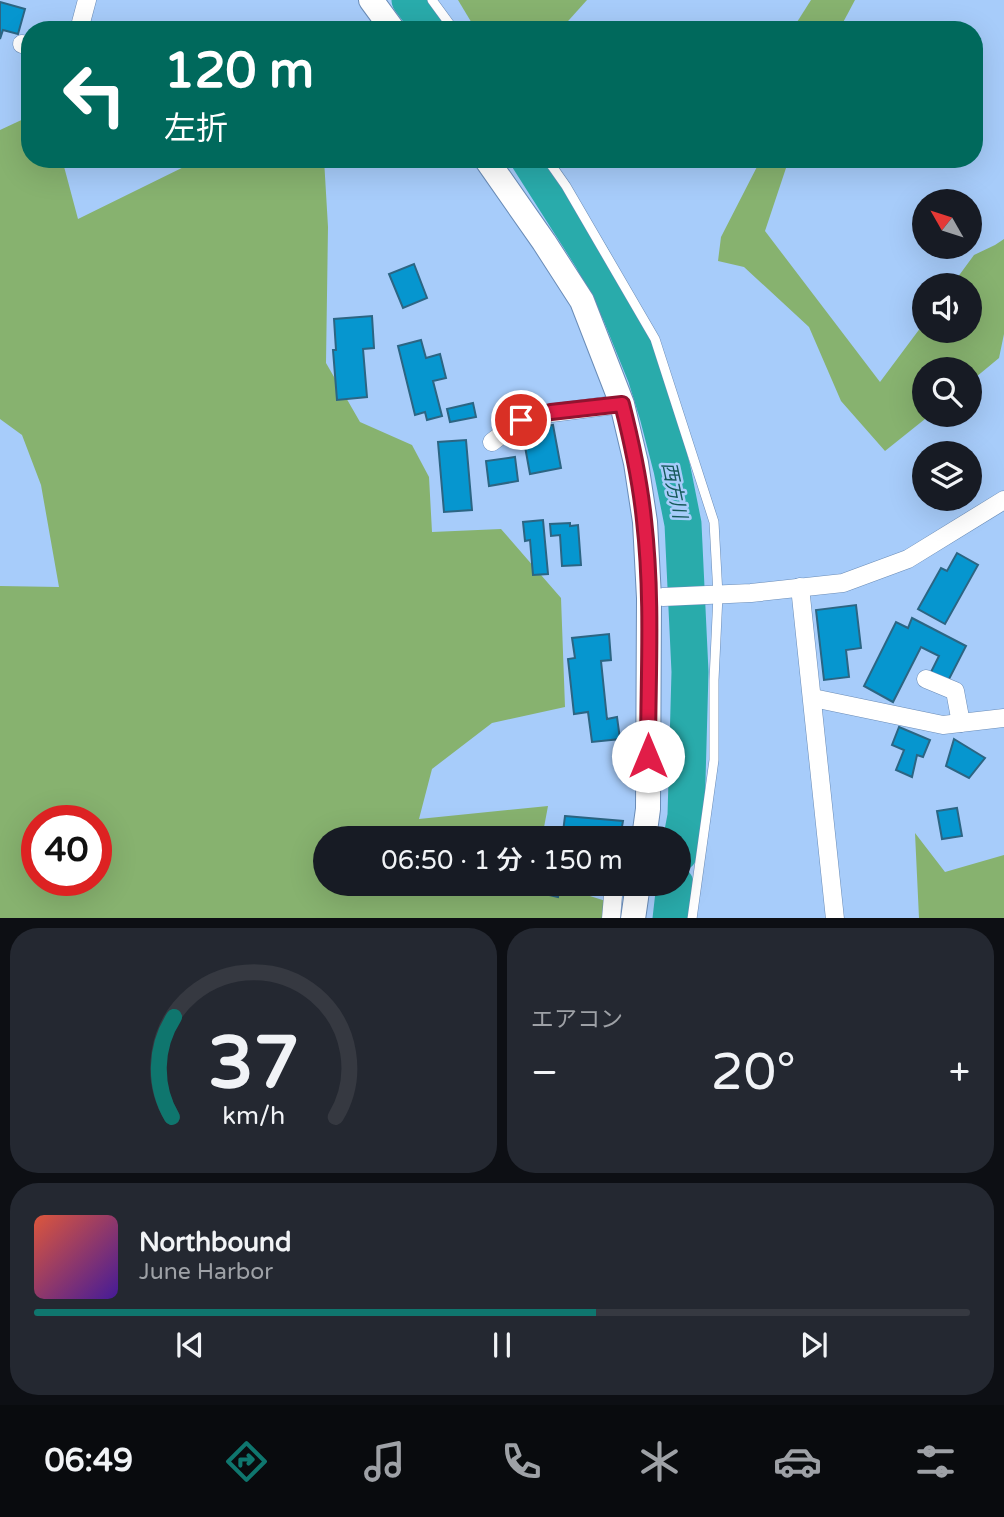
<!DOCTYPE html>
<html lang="ja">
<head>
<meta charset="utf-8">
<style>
	body { margin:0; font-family:"Varela Round","Noto Sans JP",sans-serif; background:#242831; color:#f1f3f6; height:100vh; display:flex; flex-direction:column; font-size:26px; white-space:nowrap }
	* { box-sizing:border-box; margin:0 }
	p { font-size:23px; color:#9ea1a6 }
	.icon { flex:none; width:38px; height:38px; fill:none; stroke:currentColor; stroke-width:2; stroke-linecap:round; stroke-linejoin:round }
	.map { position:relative; height:918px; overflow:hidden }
	.panel { display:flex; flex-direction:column; gap:10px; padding:10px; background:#0d0f14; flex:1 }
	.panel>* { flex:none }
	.guide { position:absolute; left:21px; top:21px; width:962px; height:147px; border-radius:28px; box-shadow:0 7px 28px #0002; background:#00695c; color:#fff; overflow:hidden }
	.needle { width:46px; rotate:309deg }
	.tools { position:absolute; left:912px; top:189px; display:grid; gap:14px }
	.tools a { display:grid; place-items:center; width:70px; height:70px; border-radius:50%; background:#171b24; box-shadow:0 7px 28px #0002; font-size:35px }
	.speed { position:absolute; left:21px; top:805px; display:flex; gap:14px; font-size:35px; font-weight:700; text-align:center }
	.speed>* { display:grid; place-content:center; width:91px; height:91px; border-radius:50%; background:#171b24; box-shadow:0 7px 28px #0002; line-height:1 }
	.speed .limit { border:10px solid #d22; background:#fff; color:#111 }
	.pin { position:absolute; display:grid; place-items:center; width:60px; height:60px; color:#fff; margin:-30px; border:4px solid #fff; border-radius:50%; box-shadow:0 2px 7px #0007 }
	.me { position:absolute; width:77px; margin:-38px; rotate:0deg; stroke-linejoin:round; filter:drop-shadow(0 0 5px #0008) }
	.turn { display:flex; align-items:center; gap:24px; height:147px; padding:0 28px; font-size:32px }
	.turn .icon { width:91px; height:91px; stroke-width:2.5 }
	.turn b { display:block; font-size:49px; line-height:60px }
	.big { font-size:52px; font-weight:600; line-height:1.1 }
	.panel .widget { flex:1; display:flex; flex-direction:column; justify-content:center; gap:10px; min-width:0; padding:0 24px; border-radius:28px; background:#242831 }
	.panel .dial { align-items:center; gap:0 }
	.dial svg { height:182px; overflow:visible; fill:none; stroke:#363941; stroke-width:7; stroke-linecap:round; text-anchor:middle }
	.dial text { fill:#f1f3f6; stroke:none }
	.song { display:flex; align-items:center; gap:21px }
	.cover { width:84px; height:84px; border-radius:10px; background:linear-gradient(135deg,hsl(10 70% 55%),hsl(260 70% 35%)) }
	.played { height:7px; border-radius:4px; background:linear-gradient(90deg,#0f766e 60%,#363941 60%) }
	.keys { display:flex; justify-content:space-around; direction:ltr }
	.heat { display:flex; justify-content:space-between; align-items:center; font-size:38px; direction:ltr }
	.panel .tiles { flex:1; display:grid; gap:10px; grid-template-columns:1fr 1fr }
	.widget:last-child { grid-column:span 2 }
	.trip { position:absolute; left:313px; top:826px; width:378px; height:70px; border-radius:35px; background:#171b24; box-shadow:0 7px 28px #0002; font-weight:600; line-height:70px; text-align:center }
	.menu { display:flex; height:112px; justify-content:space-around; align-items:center; background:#090b0e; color:#9ea1a6 }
	.menu .icon { width:49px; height:49px }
	.menu .active { color:#0f766e }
	.menu b { font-size:32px; color:#f1f3f6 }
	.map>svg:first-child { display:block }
</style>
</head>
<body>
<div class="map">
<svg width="1004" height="919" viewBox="0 0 1004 919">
	<rect width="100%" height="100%" fill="#a7ccfa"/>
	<!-- green -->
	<g fill="#87b26f" fill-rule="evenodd">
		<polygon points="458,0 587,0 560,30 476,30"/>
		<polygon points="811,0 855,0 839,30 792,30"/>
		<path d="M30,116v43h32l16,60 122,-60h124l4,68 -2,136 34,59 52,23 17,32 3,55 69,-3 60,69 4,109 -73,16 -60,46 -13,50 129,-13 -6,32h-216v46h226l60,19 -4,15h-608v-332l59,1 -18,-102 -19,-50 -22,-16v-289zM37,821h59v59h-59z"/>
		<polygon points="761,159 789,159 765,231 880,382 924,323 924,331 970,331 970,285 952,285 974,255 995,245 1004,239 1004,334 999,358 970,382 970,369 924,369 924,415 930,415 885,451 841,401 809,327 744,267 718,261 721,237"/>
		<polygon points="915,833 945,872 1004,855 1004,918 919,918"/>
	</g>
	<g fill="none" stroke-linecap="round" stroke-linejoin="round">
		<!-- river -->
		<g stroke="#29abab" stroke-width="37">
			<polyline points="410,0 433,30"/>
			<polyline points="529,159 592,258 620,312 646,376 658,415 672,469 683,524 690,672 686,816 679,853"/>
			<polyline points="671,919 675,884"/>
		</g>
	</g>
	<!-- building -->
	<g fill="#0696cf" stroke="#2c6583" stroke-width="2">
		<polygon points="0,2 25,9 18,34 3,30 0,39"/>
		<polygon points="414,264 427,298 403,308 389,274"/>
		<polygon points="372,316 374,348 363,349 367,397 337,400 333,350 336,350 334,319"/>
		<polygon points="421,340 426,358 440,354 446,378 433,381 442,416 427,420 425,412 415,415 398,346"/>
		<polygon points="473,403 476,417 450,422 447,409"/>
		<polygon points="553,425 561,468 530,474 522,430"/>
		<polygon points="466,440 472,510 444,512 438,442"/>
		<polygon points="515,457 518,481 489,486 486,461"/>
		<polygon points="543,520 548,574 533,575 530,540 525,541 523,522"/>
		<polygon points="570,523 570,526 578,525 581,565 562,566 560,535 551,536 550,524"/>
		<polygon points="957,553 978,565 945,624 918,609 941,568 947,571"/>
		<polygon points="856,605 861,648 846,650 849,677 824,680 816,610"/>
		<polygon points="912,618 966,646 947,683 930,674 939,656 921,647 893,702 864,686 896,622 908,628"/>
		<polygon points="609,634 611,660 601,661 607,719 617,717 620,739 592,742 588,712 574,714 568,659 575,658 572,638"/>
		<polygon points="899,727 930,740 923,757 917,755 912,777 896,770 904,750 892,745"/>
		<polygon points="954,739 985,758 969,778 946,766"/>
		<polygon points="957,808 962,836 942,839 937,811"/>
		<polygon points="565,816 623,821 620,838 592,838 583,837 583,838 556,838 557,831 563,832"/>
		<polygon points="550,884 577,884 576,886 560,884 558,897 549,895"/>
	</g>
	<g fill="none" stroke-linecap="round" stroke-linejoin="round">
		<!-- lane casing -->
		<g stroke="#6a8cb7" stroke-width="10">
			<g id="lane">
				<polyline points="432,0 454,30"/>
				<polyline points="547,159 566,186 655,339 714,522 718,595 714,680 714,760 692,919"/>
			</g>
		</g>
		<!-- street casing -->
		<g stroke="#6a8cb7" stroke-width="19">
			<g id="street">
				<polyline points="79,30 87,0"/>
				<polyline points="22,44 30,46"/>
				<polyline points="492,442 521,420 551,413 622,404"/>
				<polyline points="800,587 835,919"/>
				<polyline points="663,597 751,593 843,583 908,559 1004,500"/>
				<polyline points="926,679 955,691 961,723"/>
				<polyline points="813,698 943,725 1004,718"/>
				<polyline points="611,919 614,884"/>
			</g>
		</g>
		<!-- secondary casing -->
		<g stroke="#6a8cb7" stroke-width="26">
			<g id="secondary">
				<polyline points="371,0 393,30"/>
				<polyline points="486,159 544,242 582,301 622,404 636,463 645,522 649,598 648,809 644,838"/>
				<polyline points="633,919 638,884"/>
			</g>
		</g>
		<!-- lane -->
		<use href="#lane" stroke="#fff" stroke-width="9"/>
		<!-- street -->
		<use href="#street" stroke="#fff" stroke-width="18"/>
		<!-- secondary -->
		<use href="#secondary" stroke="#fff" stroke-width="24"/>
	</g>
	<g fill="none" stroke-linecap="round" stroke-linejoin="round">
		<!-- route casing -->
		<g stroke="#92132f" stroke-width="18">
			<path id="route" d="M521,420l30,-8 71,-8c10,39 18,77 22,116 9,78 4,158 4,236"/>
		</g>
		<!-- route -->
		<use href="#route" stroke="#e11d48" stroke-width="12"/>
	</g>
	<g text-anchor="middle" stroke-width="5" stroke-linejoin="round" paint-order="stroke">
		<!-- water labels -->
		<g font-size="19" font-style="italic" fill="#155959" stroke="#a7ccfa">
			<text transform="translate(675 490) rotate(78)" y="7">西方川</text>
		</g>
	</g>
</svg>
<div class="tools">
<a><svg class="needle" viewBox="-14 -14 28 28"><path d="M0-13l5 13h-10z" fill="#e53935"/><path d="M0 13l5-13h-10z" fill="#9ea1a6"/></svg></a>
<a><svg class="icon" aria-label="sound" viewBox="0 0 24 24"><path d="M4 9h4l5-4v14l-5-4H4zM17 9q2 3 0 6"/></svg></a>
<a><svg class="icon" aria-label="search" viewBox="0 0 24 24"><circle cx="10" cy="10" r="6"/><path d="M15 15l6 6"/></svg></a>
<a><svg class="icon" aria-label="layers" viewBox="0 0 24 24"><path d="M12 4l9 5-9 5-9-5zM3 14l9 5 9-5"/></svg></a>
</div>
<div class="speed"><div class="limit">40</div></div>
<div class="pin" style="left:521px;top:420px;background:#d93025"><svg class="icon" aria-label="arrive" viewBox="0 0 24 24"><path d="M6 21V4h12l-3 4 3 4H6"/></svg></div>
<svg class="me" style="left:648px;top:756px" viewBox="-20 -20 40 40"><circle r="19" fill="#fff"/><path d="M0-13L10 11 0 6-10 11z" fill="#e11d48"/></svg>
<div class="trip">06:50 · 1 分 · 150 m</div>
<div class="guide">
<div class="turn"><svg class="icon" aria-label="left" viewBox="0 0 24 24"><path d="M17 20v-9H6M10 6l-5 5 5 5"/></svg><div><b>120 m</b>左折</div></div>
</div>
</div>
<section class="panel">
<div class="tiles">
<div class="widget dial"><svg viewBox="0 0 100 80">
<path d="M14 69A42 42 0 1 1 86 69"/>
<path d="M14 69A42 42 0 0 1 15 25" stroke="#0f766e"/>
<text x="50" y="56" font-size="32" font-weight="700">37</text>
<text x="50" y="72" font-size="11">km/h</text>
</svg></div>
<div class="widget"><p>エアコン</p>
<div class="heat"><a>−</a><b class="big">20°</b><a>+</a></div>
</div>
<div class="widget">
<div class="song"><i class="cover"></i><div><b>Northbound</b><p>June Harbor</p></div></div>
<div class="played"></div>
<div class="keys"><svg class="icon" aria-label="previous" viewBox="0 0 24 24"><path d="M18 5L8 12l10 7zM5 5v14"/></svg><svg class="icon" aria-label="pause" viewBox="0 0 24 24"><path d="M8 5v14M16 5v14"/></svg><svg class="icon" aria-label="next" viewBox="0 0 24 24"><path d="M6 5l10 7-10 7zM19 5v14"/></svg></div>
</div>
</div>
</section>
<nav class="menu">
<b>06:49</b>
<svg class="icon active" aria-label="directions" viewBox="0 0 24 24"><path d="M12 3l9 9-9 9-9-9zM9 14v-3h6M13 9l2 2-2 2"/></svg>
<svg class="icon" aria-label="music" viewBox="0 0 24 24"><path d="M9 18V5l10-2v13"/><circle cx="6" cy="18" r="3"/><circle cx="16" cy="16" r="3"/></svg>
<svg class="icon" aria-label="phone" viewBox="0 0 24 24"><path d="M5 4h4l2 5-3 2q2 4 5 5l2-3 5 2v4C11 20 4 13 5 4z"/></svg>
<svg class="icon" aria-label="climate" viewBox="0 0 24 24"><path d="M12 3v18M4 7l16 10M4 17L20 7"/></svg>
<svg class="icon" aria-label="car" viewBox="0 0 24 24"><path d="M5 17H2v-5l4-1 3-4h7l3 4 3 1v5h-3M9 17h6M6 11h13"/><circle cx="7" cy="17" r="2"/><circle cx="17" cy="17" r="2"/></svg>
<svg class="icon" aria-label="filters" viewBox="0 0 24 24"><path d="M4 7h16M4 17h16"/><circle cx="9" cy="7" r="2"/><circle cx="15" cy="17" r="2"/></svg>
</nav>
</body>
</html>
